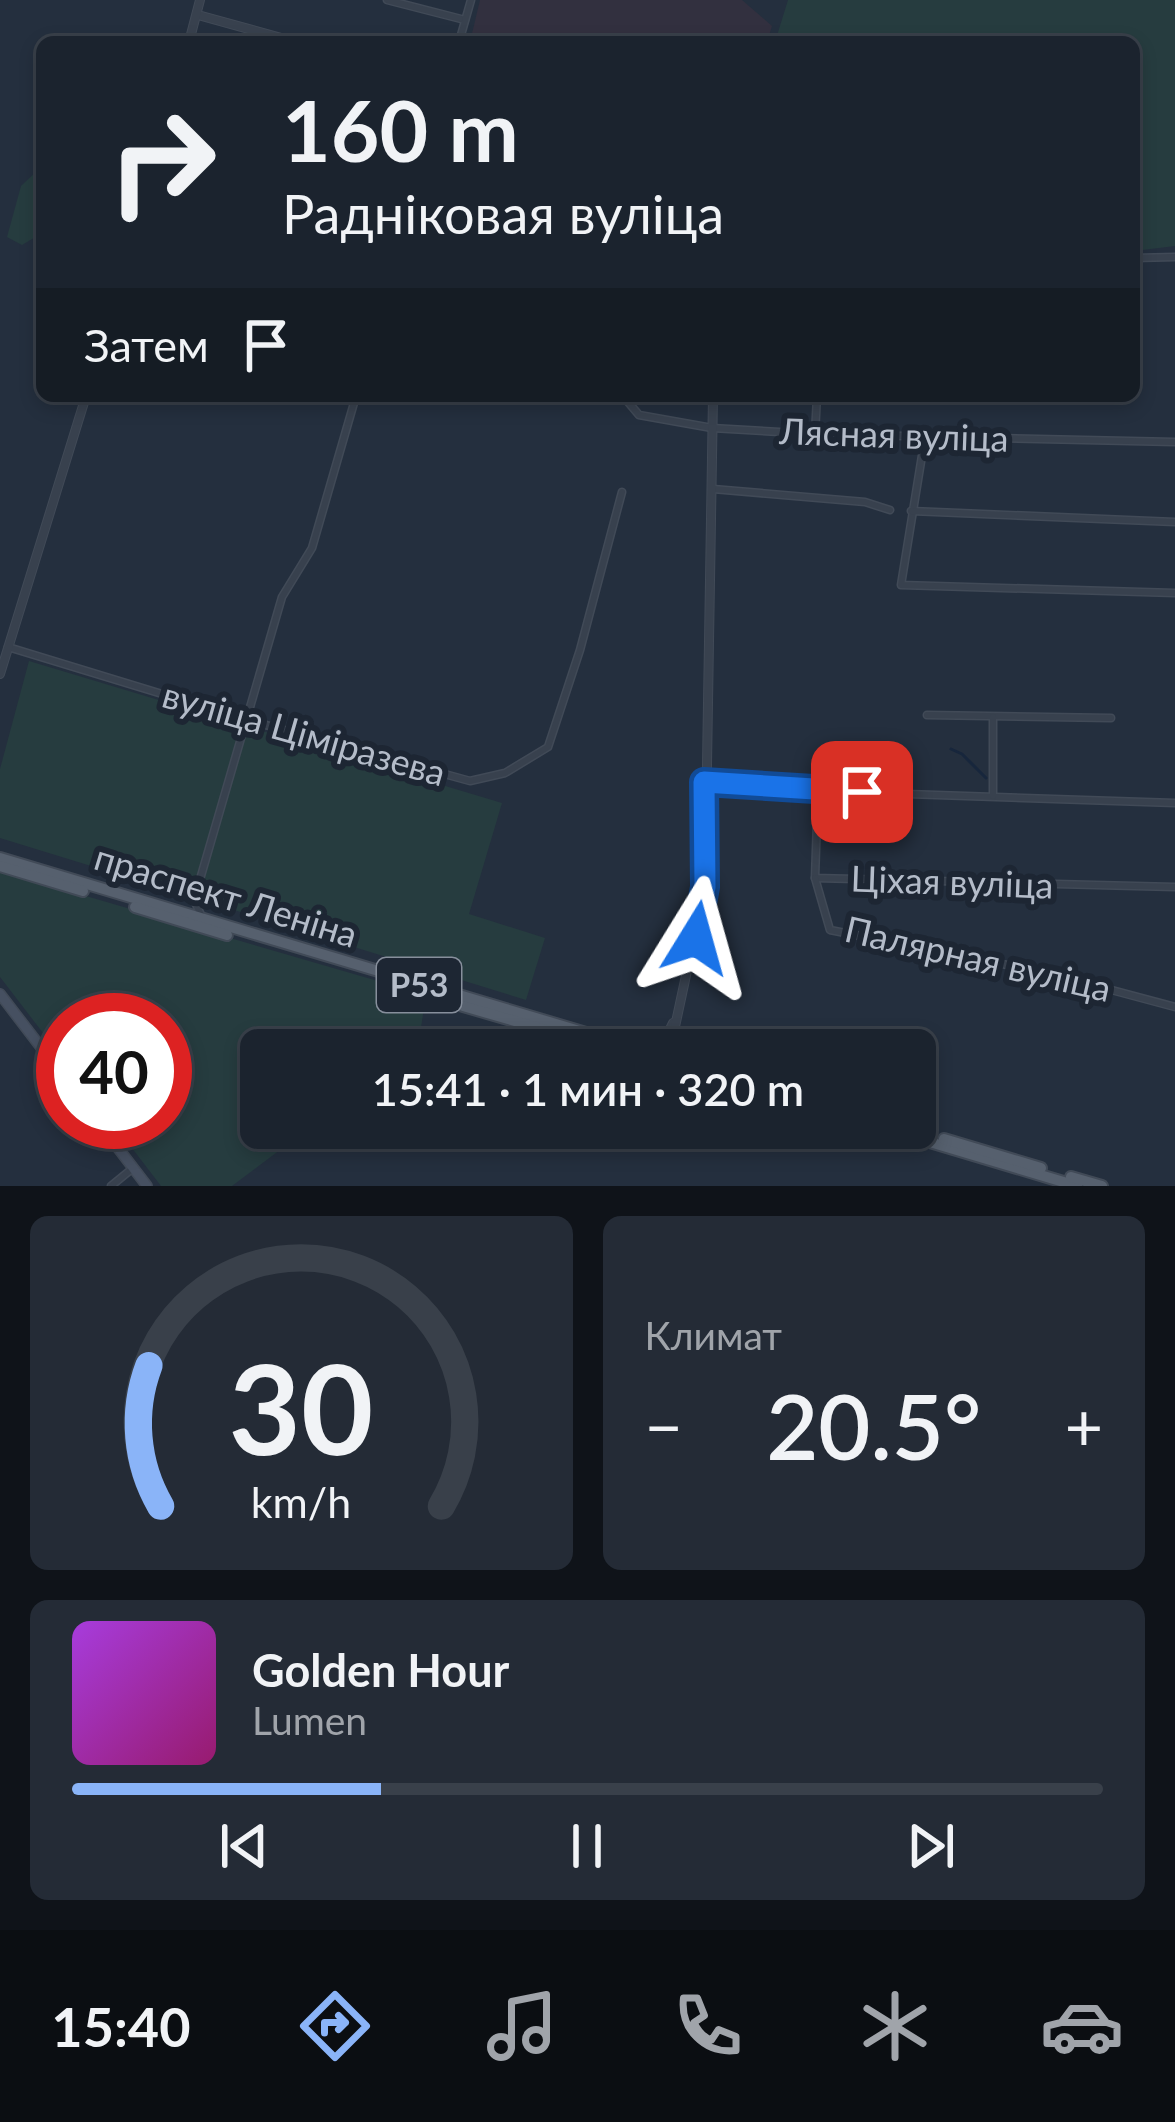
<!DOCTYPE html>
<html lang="ru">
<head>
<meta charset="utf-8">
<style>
	body { margin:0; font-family:Lato,sans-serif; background:#242b36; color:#f1f3f6; height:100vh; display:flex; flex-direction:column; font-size:45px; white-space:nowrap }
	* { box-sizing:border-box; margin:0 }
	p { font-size:39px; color:#a0a4aa }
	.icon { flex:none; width:66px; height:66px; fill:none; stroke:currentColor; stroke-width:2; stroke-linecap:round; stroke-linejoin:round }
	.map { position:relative; height:1186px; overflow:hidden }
	.side { display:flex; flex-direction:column; gap:30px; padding:30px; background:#0f1319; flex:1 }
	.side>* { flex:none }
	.banner { position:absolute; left:36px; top:36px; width:1104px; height:366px; border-radius:18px; box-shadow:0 6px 18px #0003,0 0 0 3px #39404a; background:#1b232e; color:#f1f3f6; overflow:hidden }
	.speed { position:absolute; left:36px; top:993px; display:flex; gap:24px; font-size:60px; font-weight:700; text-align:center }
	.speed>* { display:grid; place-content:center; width:156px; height:156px; border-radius:50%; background:#1b232e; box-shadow:0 6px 18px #0003,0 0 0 3px #39404a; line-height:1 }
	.speed .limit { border:18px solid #d22; background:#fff; color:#111 }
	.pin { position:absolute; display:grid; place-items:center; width:102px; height:102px; color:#fff; margin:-51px; border-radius:24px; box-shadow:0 6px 18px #0006 }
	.me { position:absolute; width:132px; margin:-66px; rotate:8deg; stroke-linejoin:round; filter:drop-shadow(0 0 9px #0008) }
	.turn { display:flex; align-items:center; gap:42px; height:252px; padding:0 48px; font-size:54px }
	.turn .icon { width:156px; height:156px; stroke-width:2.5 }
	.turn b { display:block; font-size:84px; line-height:102px }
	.then { display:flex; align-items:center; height:114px; padding:0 48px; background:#0003; gap:24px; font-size:45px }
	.big { font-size:90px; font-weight:600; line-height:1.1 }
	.side .card { flex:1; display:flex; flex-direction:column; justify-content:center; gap:18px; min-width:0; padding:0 42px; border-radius:18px; background:#242b36 }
	.side .dial { align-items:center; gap:0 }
	.dial svg { height:312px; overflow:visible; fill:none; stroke:#39404a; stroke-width:7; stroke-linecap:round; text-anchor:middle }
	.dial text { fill:#f1f3f6; stroke:none }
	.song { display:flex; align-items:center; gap:36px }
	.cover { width:144px; height:144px; border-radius:18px; background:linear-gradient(135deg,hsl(280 70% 55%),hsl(320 70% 35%)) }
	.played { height:12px; border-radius:6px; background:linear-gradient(90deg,#8ab4f8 30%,#39404a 30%) }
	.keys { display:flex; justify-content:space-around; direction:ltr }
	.heat { display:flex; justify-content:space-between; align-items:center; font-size:66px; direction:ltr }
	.side .tiles { flex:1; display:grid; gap:30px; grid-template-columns:1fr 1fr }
	.card:last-child { grid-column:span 2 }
	.trip { position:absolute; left:240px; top:1029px; width:696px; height:120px; border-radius:18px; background:#1b232e; box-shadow:0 6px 18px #0003,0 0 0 3px #39404a; font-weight:600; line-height:120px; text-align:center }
	.tab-bar { display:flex; height:192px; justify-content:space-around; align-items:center; background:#0b0e12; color:#a0a4aa }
	.tab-bar .icon { width:84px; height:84px }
	.tab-bar .current { color:#8ab4f8 }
	.tab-bar b { font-size:54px; color:#f1f3f6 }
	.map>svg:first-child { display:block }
</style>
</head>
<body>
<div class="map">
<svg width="1175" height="1186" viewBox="0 0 1175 1186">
	<rect width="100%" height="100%" fill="#242f3e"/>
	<!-- medical -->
	<polygon fill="#32303f" points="480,0 742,0 772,26 767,42 470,42"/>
	<!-- green -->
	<g fill="#263c3f">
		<polygon points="788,0 1175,0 1175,246 1134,251 1134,42 775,42"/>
		<polygon points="37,171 42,173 42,233 22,245 7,237 21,186"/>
		<polygon points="29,661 502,803 469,914 545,938 526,1000 0,838 0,769"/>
		<polygon points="0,871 426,995 418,1047 261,1050 261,1128 309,1128 232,1186 161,1186 112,1122 165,1122 165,1020 63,1020 63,1059 0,977"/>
	</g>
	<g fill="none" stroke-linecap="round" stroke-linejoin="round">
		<!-- stream -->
		<polyline stroke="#17263c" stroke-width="3" points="951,749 962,754 986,778"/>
		<!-- minor casing -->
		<g stroke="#414a57" stroke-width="9">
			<g id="minor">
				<polyline points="387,0 465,20"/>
				<polyline points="459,42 471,0"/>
				<polyline points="1134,258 1175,257"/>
				<polyline points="623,396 639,415 712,428 815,434 1175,442"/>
				<polyline points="815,434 817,396"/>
				<polyline points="925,437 901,585 1175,593"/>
				<polyline points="713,489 865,502 890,510"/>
				<polyline points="911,511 1175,522"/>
				<polyline points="8,647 244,719 470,781 505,773 548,747 580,650 622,492"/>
				<polyline points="927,715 1111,718"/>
				<polyline points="708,783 818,791 1175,803"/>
				<polyline points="818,791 815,878 1175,887"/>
				<polyline points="993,796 993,717"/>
				<polyline points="815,878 830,930 1048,973 1175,1007"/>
				<polyline points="201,915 194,900 282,597 312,548 356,396"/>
				<polyline points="111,1186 133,1168"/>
			</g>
		</g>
		<!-- tertiary casing -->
		<g stroke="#414a57" stroke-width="10">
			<g id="tertiary">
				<polyline points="198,15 296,42"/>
				<polyline points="189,42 200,0"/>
				<polyline points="0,674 86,396"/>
				<polyline points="660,1050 673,1023"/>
				<polyline points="670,1050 705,887 713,396"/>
			</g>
		</g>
		<!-- secondary casing -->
		<g stroke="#414a57" stroke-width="12">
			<g id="secondary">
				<polyline points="0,994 63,1076"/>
				<polyline points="98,1122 147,1186"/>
			</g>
		</g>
		<!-- primary casing -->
		<g stroke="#414a57" stroke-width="14">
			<g id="primary">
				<polyline points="0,858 643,1050"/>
				<polyline points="0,866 83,891"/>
				<polyline points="135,907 227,935"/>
				<polyline points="463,1006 615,1050"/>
				<polyline points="883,1128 1077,1186"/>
				<polyline points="944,1139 1041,1168"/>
				<polyline points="1071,1177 1102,1186"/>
			</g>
		</g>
		<!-- minor -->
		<use href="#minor" stroke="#38414e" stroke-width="6"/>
		<!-- tertiary -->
		<use href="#tertiary" stroke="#38414e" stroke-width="8"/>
		<!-- secondary -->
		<use href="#secondary" stroke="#465061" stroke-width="9"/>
		<!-- primary -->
		<use href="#primary" stroke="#56606e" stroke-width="10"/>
	</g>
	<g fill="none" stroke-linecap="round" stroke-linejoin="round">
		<!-- route casing -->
		<g stroke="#114b97" stroke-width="30">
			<polyline id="route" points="696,938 705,887 704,782 862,792"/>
		</g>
		<!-- route -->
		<use href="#route" stroke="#1a73e8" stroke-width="21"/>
	</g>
	<g text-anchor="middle" stroke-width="12" stroke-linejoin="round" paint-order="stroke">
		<!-- shield labels -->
		<rect fill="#1d2633" stroke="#878f9c" stroke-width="3" x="377" y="958" width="84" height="54" rx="9"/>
		<g font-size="33" font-weight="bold" fill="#b4bcc9">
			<text x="419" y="997">Р53</text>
		</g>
		<!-- street labels -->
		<g font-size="36" fill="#b4bcc9" stroke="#1d2633">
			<text transform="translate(894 435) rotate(2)" y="13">Лясная вуліца</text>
			<text transform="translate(304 734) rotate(16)" y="13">вуліца Ціміразева</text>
			<text transform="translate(952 882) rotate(2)" y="13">Ціхая вуліца</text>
			<text transform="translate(226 896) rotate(17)" y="13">праспект Леніна</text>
			<text transform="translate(978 959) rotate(13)" y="13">Палярная вуліца</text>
		</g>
	</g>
</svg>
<div class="speed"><div class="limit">40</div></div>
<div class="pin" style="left:862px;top:792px;background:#d93025"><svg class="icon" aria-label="arrive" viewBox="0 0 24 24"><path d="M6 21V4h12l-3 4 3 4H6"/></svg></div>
<svg class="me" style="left:696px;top:938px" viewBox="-20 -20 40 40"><path d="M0-17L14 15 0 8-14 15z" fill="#1a73e8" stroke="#fff" stroke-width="4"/></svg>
<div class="trip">15:41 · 1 мин · 320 m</div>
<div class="banner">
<div class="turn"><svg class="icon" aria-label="right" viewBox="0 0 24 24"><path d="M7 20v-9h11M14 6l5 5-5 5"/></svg><div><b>160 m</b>Радніковая вуліца</div></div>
<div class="then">Затем<svg class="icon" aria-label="arrive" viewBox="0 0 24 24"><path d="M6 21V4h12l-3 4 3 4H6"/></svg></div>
</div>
</div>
<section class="side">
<div class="tiles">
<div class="card dial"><svg viewBox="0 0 100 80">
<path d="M14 69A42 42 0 1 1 86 69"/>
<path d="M14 69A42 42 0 0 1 11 33" stroke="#8ab4f8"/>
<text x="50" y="56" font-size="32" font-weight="700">30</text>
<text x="50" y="72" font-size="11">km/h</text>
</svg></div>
<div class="card"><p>Климат</p>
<div class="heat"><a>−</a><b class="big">20.5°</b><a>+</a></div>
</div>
<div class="card">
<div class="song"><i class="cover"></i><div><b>Golden Hour</b><p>Lumen</p></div></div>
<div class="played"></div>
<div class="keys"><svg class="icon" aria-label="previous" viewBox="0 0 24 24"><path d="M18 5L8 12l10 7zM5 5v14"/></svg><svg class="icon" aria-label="pause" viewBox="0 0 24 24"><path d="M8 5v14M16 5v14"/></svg><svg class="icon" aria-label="next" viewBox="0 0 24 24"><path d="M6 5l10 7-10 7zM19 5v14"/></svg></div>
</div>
</div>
</section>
<nav class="tab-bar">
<b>15:40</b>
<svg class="icon current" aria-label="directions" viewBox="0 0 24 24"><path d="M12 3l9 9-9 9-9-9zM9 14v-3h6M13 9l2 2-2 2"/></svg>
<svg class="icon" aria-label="music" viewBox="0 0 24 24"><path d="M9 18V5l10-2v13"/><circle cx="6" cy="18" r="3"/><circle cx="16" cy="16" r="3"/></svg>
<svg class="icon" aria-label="phone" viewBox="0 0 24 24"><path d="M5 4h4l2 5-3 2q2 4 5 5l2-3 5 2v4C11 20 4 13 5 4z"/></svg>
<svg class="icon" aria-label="climate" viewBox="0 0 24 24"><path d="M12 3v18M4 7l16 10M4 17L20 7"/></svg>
<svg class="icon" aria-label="car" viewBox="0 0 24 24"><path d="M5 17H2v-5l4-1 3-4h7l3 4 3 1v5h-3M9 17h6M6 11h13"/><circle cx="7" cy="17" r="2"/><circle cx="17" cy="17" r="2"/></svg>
</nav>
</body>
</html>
